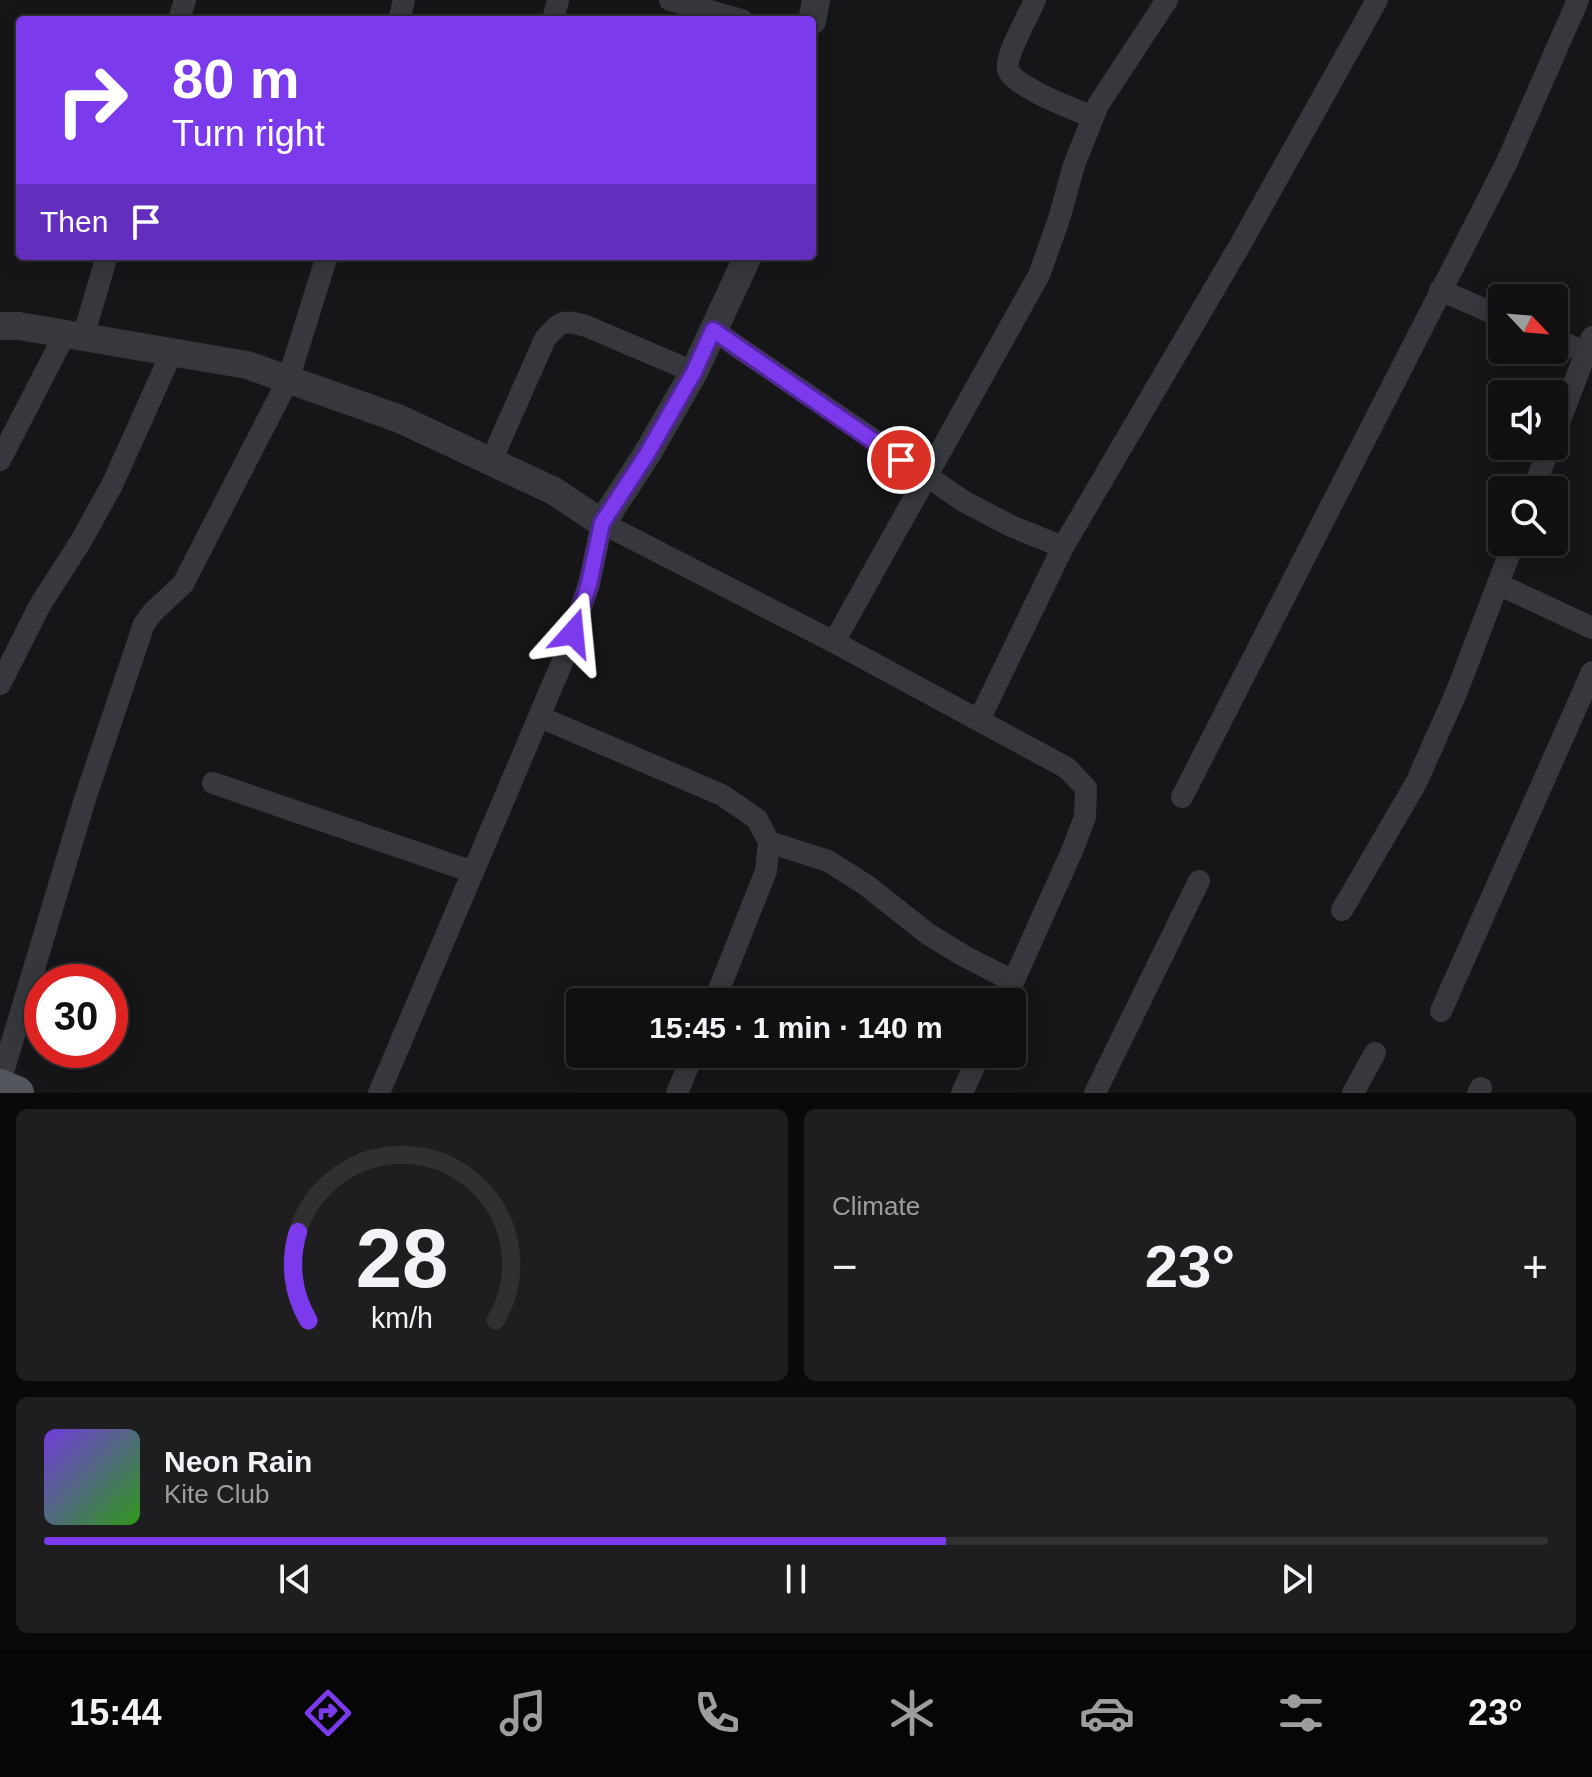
<!DOCTYPE html>
<html lang="en">
<head>
<meta charset="utf-8">
<style>
	body { margin:0; font-family:Helvetica,sans-serif; background:#1e1e20; color:#f1f3f6; height:100vh; display:flex; flex-direction:column; font-size:30px; white-space:nowrap }
	* { box-sizing:border-box; margin:0 }
	p { font-size:26px; color:#9c9d9f }
	.icon { flex:none; width:44px; height:44px; fill:none; stroke:currentColor; stroke-width:2; stroke-linecap:round; stroke-linejoin:round }
	.map { position:relative; height:1093px; overflow:hidden }
	.side { display:flex; flex-direction:column; gap:16px; padding:16px; background:#09090a; flex:1 }
	.side>* { flex:none }
	.hud { position:absolute; left:16px; top:16px; width:800px; height:244px; border-radius:8px; box-shadow:0 4px 20px #0003,0 0 0 2px #303032; background:#7c3aed; color:#fff; overflow:hidden }
	.needle { width:52px; rotate:116deg }
	.controls { position:absolute; left:1488px; top:284px; display:grid; gap:16px }
	.controls a { display:grid; place-items:center; width:80px; height:80px; border-radius:8px; background:#101012; box-shadow:0 4px 20px #0003,0 0 0 2px #303032; font-size:40px }
	.speed { position:absolute; left:24px; top:964px; display:flex; gap:16px; font-size:40px; font-weight:700; text-align:center }
	.speed>* { display:grid; place-content:center; width:104px; height:104px; border-radius:50%; background:#101012; box-shadow:0 4px 20px #0003,0 0 0 2px #303032; line-height:1 }
	.speed .limit { border:12px solid #d22; background:#fff; color:#111 }
	.pin { position:absolute; display:grid; place-items:center; width:68px; height:68px; color:#fff; margin:-34px; border:4px solid #fff; border-radius:50%; box-shadow:0 2px 8px #0007 }
	.me { position:absolute; width:88px; margin:-44px; rotate:18deg; stroke-linejoin:round; filter:drop-shadow(0 0 6px #0008) }
	.turn { display:flex; align-items:center; gap:28px; height:168px; padding:0 24px; font-size:36px }
	.turn .icon { width:104px; height:104px; stroke-width:2.5 }
	.turn b { display:block; font-size:56px; line-height:68px }
	.then { display:flex; align-items:center; height:76px; padding:0 24px; background:#0003; gap:16px; font-size:30px }
	.big { font-size:60px; font-weight:800; line-height:1.1 }
	.side .tile { flex:1; display:flex; flex-direction:column; justify-content:center; gap:12px; min-width:0; padding:0 28px; border-radius:12px; background:#1e1e20 }
	.side .dial { align-items:center; gap:0 }
	.dial svg { height:208px; overflow:visible; fill:none; stroke:#303032; stroke-width:7; stroke-linecap:round; text-anchor:middle }
	.dial text { fill:#f1f3f6; stroke:none }
	.song { display:flex; align-items:center; gap:24px }
	.cover { width:96px; height:96px; border-radius:12px; background:linear-gradient(135deg,hsl(260 70% 55%),hsl(110 70% 35%)) }
	.played { height:8px; border-radius:4px; background:linear-gradient(90deg,#7c3aed 60%,#303032 60%) }
	.keys { display:flex; justify-content:space-around; direction:ltr }
	.heat { display:flex; justify-content:space-between; align-items:center; font-size:44px; direction:ltr }
	.side .tiles { flex:1; display:grid; gap:16px; grid-template-columns:1fr 1fr }
	.tile:last-child { grid-column:span 2 }
	.trip { position:absolute; left:566px; top:988px; width:460px; height:80px; border-radius:8px; background:#101012; box-shadow:0 4px 20px #0003,0 0 0 2px #303032; font-weight:800; line-height:80px; text-align:center }
	.tabs { display:flex; height:128px; justify-content:space-around; align-items:center; background:#060607; color:#9c9d9f }
	.tabs .icon { width:56px; height:56px }
	.tabs .active { color:#7c3aed }
	.tabs b { font-size:36px; color:#f1f3f6 }
	.map>svg:first-child { display:block }
</style>
</head>
<body>
<div class="map">
<svg width="1592" height="1093" viewBox="0 0 1592 1093">
	<rect width="100%" height="100%" fill="#161618"/>
	<g fill="none" stroke-linecap="round" stroke-linejoin="round">
		<!-- minor -->
		<g stroke="#37383d" stroke-width="22">
			<polyline points="670,0 742,20"/>
			<path d="M1035,0c-6,15 -30,55 -27,69 3,17 68,41 85,48"/>
			<polyline points="179,20 185,0"/>
			<polyline points="399,20 404,0"/>
			<polyline points="553,20 558,0"/>
			<polyline points="1440,290 1502,317"/>
			<polyline points="713,330 965,502 1011,526 1063,547"/>
			<polyline points="83,337 107,256"/>
			<polyline points="1554,339 1592,355"/>
			<polyline points="1554,435 1592,337"/>
			<polyline points="0,460 65,334"/>
			<path d="M491,461l54,-122c15,-17 17,-20 41,-13l108,46"/>
			<polyline points="1533,490 1550,446"/>
			<polyline points="1498,584 1592,628"/>
			<polyline points="834,642 1039,275 1059,219 1074,165 1098,105 1167,0"/>
			<polyline points="0,684 40,605 81,541 112,485 172,352"/>
			<polyline points="540,717 722,795 757,819 769,842 766,871 714,1002"/>
			<polyline points="979,720 1063,547 1240,245 1377,0"/>
			<polyline points="213,783 473,872"/>
			<polyline points="1182,797 1507,162 1578,0"/>
			<polyline points="769,842 828,861 866,885 928,934 964,956 1013,981"/>
			<polyline points="1342,910 1416,783 1457,691 1514,542"/>
			<polyline points="1441,1011 1592,672"/>
			<polyline points="0,1082 85,799 144,624 153,612 183,584 288,380 327,256"/>
			<polyline points="379,1093 564,658 589,584 602,523 834,642 1067,768 1086,788 1085,817 1072,851 1004,1002"/>
			<polyline points="677,1093 693,1054"/>
			<polyline points="962,1093 980,1054"/>
			<polyline points="1095,1093 1199,881"/>
			<polyline points="1353,1093 1375,1053"/>
			<polyline points="1478,1093 1481,1088"/>
		</g>
		<!-- tertiary -->
		<g stroke="#37383d" stroke-width="28">
			<polyline points="812,21 816,0"/>
			<polyline points="0,326 19,326 247,365 400,419 554,491 602,523 647,454 694,372 748,256"/>
		</g>
		<!-- primary -->
		<polyline stroke="#53555c" stroke-width="34" points="0,1086 17,1093"/>
	</g>
	<g fill="none" stroke-linecap="round" stroke-linejoin="round">
		<!-- route casing -->
		<g stroke="#51269a" stroke-width="20">
			<polyline id="route" points="573,633 589,584 602,523 647,454 694,372 713,330 901,460"/>
		</g>
		<!-- route -->
		<use href="#route" stroke="#7c3aed" stroke-width="14"/>
	</g>
</svg>
<div class="controls">
<a><svg class="needle" viewBox="-14 -14 28 28"><path d="M0-13l5 13h-10z" fill="#e53935"/><path d="M0 13l5-13h-10z" fill="#9c9d9f"/></svg></a>
<a><svg class="icon" aria-label="sound" viewBox="0 0 24 24"><path d="M4 9h4l5-4v14l-5-4H4zM17 9q2 3 0 6"/></svg></a>
<a><svg class="icon" aria-label="search" viewBox="0 0 24 24"><circle cx="10" cy="10" r="6"/><path d="M15 15l6 6"/></svg></a>
</div>
<div class="speed"><div class="limit">30</div></div>
<div class="pin" style="left:901px;top:460px;background:#d93025"><svg class="icon" aria-label="arrive" viewBox="0 0 24 24"><path d="M6 21V4h12l-3 4 3 4H6"/></svg></div>
<svg class="me" style="left:573px;top:633px" viewBox="-20 -20 40 40"><path d="M0-17L14 15 0 8-14 15z" fill="#7c3aed" stroke="#fff" stroke-width="4"/></svg>
<div class="trip">15:45 · 1 min · 140 m</div>
<div class="hud">
<div class="turn"><svg class="icon" aria-label="right" viewBox="0 0 24 24"><path d="M7 20v-9h11M14 6l5 5-5 5"/></svg><div><b>80 m</b>Turn right</div></div>
<div class="then">Then<svg class="icon" aria-label="arrive" viewBox="0 0 24 24"><path d="M6 21V4h12l-3 4 3 4H6"/></svg></div>
</div>
</div>
<section class="side">
<div class="tiles">
<div class="tile dial"><svg viewBox="0 0 100 80">
<path d="M14 69A42 42 0 1 1 86 69"/>
<path d="M14 69A42 42 0 0 1 10 35" stroke="#7c3aed"/>
<text x="50" y="56" font-size="32" font-weight="700">28</text>
<text x="50" y="72" font-size="11">km/h</text>
</svg></div>
<div class="tile"><p>Climate</p>
<div class="heat"><a>−</a><b class="big">23°</b><a>+</a></div>
</div>
<div class="tile">
<div class="song"><i class="cover"></i><div><b>Neon Rain</b><p>Kite Club</p></div></div>
<div class="played"></div>
<div class="keys"><svg class="icon" aria-label="previous" viewBox="0 0 24 24"><path d="M18 5L8 12l10 7zM5 5v14"/></svg><svg class="icon" aria-label="pause" viewBox="0 0 24 24"><path d="M8 5v14M16 5v14"/></svg><svg class="icon" aria-label="next" viewBox="0 0 24 24"><path d="M6 5l10 7-10 7zM19 5v14"/></svg></div>
</div>
</div>
</section>
<nav class="tabs">
<b>15:44</b>
<svg class="icon active" aria-label="directions" viewBox="0 0 24 24"><path d="M12 3l9 9-9 9-9-9zM9 14v-3h6M13 9l2 2-2 2"/></svg>
<svg class="icon" aria-label="music" viewBox="0 0 24 24"><path d="M9 18V5l10-2v13"/><circle cx="6" cy="18" r="3"/><circle cx="16" cy="16" r="3"/></svg>
<svg class="icon" aria-label="phone" viewBox="0 0 24 24"><path d="M5 4h4l2 5-3 2q2 4 5 5l2-3 5 2v4C11 20 4 13 5 4z"/></svg>
<svg class="icon" aria-label="climate" viewBox="0 0 24 24"><path d="M12 3v18M4 7l16 10M4 17L20 7"/></svg>
<svg class="icon" aria-label="car" viewBox="0 0 24 24"><path d="M5 17H2v-5l4-1 3-4h7l3 4 3 1v5h-3M9 17h6M6 11h13"/><circle cx="7" cy="17" r="2"/><circle cx="17" cy="17" r="2"/></svg>
<svg class="icon" aria-label="filters" viewBox="0 0 24 24"><path d="M4 7h16M4 17h16"/><circle cx="9" cy="7" r="2"/><circle cx="15" cy="17" r="2"/></svg>
<b>23°</b>
</nav>
</body>
</html>
